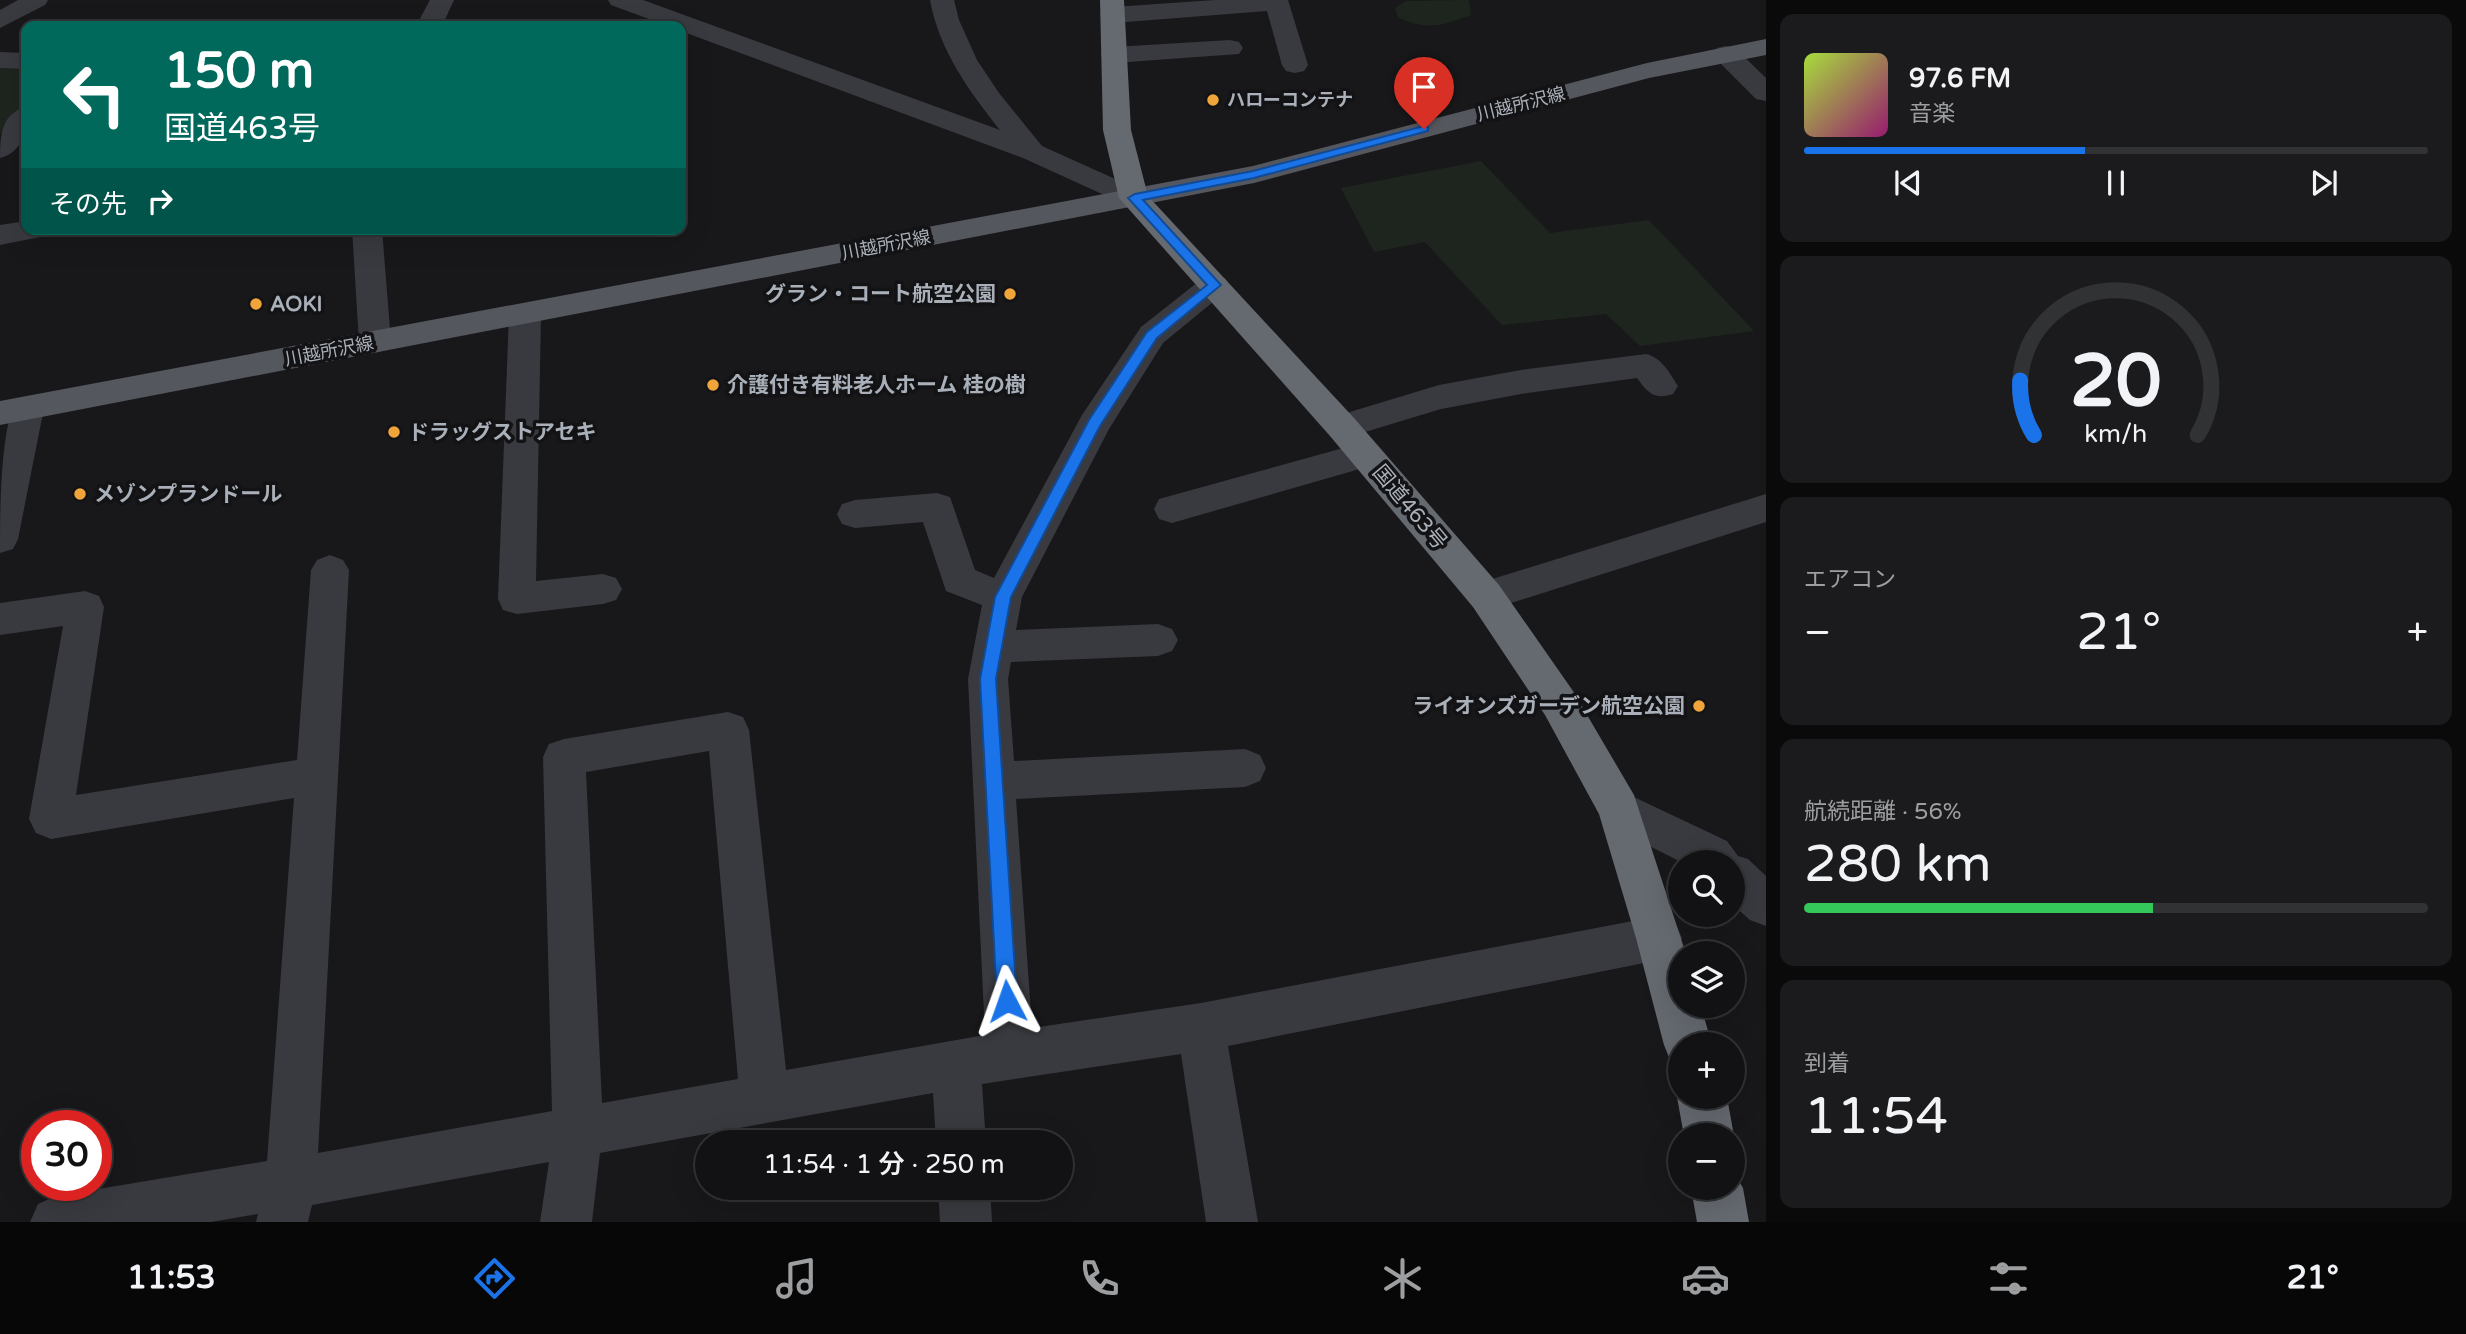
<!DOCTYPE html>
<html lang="ja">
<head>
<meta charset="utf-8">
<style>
	body { margin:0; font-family:"Varela Round","Noto Sans JP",sans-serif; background:#1b1b1d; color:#f1f3f6; height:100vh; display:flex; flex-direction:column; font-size:26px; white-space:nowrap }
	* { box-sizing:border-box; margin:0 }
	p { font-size:23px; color:#9c9ea0 }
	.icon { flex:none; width:38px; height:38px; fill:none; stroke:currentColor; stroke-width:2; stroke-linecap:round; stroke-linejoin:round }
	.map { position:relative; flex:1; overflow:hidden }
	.details { display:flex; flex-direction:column; gap:14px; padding:14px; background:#0a0a0b; width:700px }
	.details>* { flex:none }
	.banner { position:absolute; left:21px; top:21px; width:665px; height:214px; border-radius:14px; box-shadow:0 7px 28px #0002,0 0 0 2px #313234; background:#00695c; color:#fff; overflow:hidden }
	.controls { position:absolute; left:1668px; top:850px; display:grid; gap:14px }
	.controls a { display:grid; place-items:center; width:77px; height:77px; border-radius:50%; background:#121214; box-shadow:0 7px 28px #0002,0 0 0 2px #313234; font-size:35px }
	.speed { position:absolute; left:21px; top:1110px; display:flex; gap:14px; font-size:35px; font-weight:700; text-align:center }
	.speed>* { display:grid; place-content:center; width:91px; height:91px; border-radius:50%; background:#121214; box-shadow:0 7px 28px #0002,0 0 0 2px #313234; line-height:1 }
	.speed .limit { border:10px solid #d22; background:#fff; color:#111 }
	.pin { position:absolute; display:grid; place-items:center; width:60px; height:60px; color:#fff; margin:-72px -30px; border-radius:50% 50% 50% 0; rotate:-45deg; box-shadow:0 0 7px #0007 }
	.pin .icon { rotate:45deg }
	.me { position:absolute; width:77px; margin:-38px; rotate:356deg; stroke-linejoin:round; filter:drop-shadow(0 0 5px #0008) }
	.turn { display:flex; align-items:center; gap:24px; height:147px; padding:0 28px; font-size:32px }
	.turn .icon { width:91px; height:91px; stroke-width:2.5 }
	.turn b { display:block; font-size:49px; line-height:60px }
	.then { display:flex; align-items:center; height:66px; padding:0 28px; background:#0003; gap:14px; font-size:26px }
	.big { font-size:52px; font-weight:600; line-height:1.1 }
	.details .widget { flex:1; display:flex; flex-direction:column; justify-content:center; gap:10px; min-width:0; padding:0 24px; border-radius:14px; background:#1b1b1d }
	.details .dial { align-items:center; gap:0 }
	.dial svg { height:182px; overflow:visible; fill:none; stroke:#313234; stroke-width:7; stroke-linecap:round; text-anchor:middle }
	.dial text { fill:#f1f3f6; stroke:none }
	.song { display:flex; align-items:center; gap:21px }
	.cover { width:84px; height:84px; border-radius:10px; background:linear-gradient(135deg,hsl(80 70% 55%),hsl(320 70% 35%)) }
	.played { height:7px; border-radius:4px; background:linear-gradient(90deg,#1a73e8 45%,#313234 45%) }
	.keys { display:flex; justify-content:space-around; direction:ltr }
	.heat { display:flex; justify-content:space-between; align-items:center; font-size:38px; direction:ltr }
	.charge { height:10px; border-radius:5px; background:linear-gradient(90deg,#34c759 56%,#313234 0) }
	.trip { position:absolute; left:695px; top:1130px; width:378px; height:70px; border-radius:35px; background:#121214; box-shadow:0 7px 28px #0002,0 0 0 2px #313234; font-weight:600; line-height:70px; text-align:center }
	.dock { display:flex; height:112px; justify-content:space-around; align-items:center; background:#070708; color:#9c9ea0 }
	.dock .icon { width:49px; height:49px }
	.dock .current { color:#1a73e8 }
	.dock b { font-size:32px; color:#f1f3f6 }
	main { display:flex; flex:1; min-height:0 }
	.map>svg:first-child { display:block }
</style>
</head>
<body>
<main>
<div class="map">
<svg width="1766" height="1222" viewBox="0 0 1766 1222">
	<rect width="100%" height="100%" fill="#18181a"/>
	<!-- green -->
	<g fill="#1e251e">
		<path d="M1469,0l2,15c-28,11 -46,16 -73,2l-3,-9 11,-7z"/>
		<polygon points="0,68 26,69 26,101 0,135"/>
		<polygon points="1481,161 1550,233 1649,220 1754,331 1640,346 1606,314 1502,325 1425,242 1374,252 1341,188"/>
	</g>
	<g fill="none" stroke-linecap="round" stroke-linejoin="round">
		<!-- minor -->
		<g fill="#393a3f" fill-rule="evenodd">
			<polygon points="18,0 48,0 45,5 0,28 0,10"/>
			<polygon points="430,0 454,0 442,26 416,26"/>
			<path d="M608,0h35l357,130c-31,-39 -61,-80 -70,-130h24l5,20 18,40 22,33 43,53 102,46 5,6 -5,6 -10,3 -10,-3 -101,-46 -342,-127v-5h-13l-57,-21z"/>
			<polygon points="1215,0 1288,0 1308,65 1304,71 1295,73 1286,71 1282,65 1267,11 1113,23 1104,20 1100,15 1104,10 1113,7"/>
			<polygon points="1230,40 1239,42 1243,48 1239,54 1114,63 1105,61 1101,55 1105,49 1114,47"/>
			<polygon points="1726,46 1735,48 1766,78 1766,101 1756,99 1717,60 1713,54 1717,48"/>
			<polygon points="0,52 26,53 26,69 0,68"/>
			<path d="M26,107c1,21 -2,45 -26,51 0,-21 1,-45 26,-51z"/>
			<polygon points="26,221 26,229 49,229 45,236 0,245 0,225"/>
			<polygon points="352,229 382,229 391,342 386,350 375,353 364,350 359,342"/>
			<path d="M1214,275l11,3 5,7 -5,7 -62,51 -54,86 -87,168 -6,33 142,-6 14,5 6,11 -6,11 -14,5 -147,6 -3,17 6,82 231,-12 15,6 6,13 -6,13 -15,6 -229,12 16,229 169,-25 458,-87 16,6 7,16 -7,16 -16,6 -431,86 30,176h-52l-25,-168 -199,30 4,59h-50l-3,-50 -333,60 -8,69h-52l9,-60 -237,43 -4,17h-52l2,-8 -47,8h-181l8,-18 18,-8 211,-35 27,-363 -243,41 -15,-6 -7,-14 34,-193 -63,9v-32l85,-12 14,5 5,11 -28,188 221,-35 14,-190 6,-10 13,-5 13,5 6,10 -31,583 234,-42 -9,-354 6,-13 15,-5 164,-27 15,5 6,13 37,340 199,-35 -17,-356 14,-74 -36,-14 -23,-69 -68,6 -13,-4 -5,-10 5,-10 13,-4 82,-7 13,4 25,73 19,8 88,-163 59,-88 62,-49zM709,751l29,328 -136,24 -16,-331z"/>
			<polygon points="525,304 536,307 541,315 536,581 603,574 616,578 622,589 616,600 603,604 517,614 503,610 498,599 509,315 514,307"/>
			<path d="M1646,354c16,4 23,18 32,32l-5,8c-19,6 -25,-1 -36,-16l-116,16 -80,15 -99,30 -12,-3 -5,-9 5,-9 109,-33 82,-15z"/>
			<path d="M27,396l12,3 5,9 -26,131 -5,10 -13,4c0,-45 0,-113 15,-154z"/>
			<polygon points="1365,442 1377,446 1383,455 1377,464 1172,523 1159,519 1154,509 1159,499"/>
			<polygon points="1766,494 1766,522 1486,611 1473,607 1467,596 1473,585"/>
			<polygon points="1619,790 1727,841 1738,856 1748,859 1766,876 1766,926 1750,920 1732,904 1732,863 1683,863 1604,823 1598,809 1604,795"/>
			<polygon points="938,1188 990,1188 992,1222 940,1222"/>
		</g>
		<!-- major -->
		<polygon fill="#55575e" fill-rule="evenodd" points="1766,39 1766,55 1649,78 1254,183 0,425 0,401 1253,166 1647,63"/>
		<!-- highway -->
		<g fill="#656970" fill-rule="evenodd">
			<polygon points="1100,0 1124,0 1131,130 1148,196 1354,418 1499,585 1573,691 1634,795 1686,954 1680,954 1680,1006 1701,1006 1712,1045 1680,1045 1680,1066 1671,1062 1664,1045 1636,938 1599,814 1545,715 1473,607 1330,436 1119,198 1103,130"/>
			<polygon points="1680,1091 1680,1097 1727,1097 1734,1136 1732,1140 1732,1136 1684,1136 1677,1097"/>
			<polygon points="1732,1169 1743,1188 1749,1222 1697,1222 1691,1188 1732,1188"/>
		</g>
	</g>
	<!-- route -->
	<polygon fill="#1a73e8" stroke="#114b97" stroke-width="2" points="1424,126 1428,127 1428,131 1254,178 1143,200 1221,285 1157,338 1100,426 1011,597 996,679 1017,1001 1014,1007 1007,1010 1000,1007 997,1001 980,679 995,597 1089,420 1147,332 1207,285 1128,198 1135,194 1253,171"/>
	<!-- markers -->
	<g fill="#f0a53a" stroke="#131315" stroke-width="2.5">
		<circle cx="1213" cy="100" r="7"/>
		<circle cx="1010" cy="294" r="7"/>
		<circle cx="256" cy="304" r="7"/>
		<circle cx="713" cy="385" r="7"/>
		<circle cx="394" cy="432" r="7"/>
		<circle cx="80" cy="494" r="7"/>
		<circle cx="1699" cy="706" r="7"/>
	</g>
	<g text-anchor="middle" stroke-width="7" stroke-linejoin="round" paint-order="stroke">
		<!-- far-poi labels -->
		<g font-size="18" font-weight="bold" fill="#aab0b9" stroke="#131315" text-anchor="start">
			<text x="1227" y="106">ハローコンテナ</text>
		</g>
		<!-- far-street labels -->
		<g font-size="18" fill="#aab0b9" stroke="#131315">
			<text transform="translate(1521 104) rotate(-14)" y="6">川越所沢線</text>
			<text transform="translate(886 245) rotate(-11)" y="6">川越所沢線</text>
			<text transform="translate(329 351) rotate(-11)" y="6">川越所沢線</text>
		</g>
		<!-- poi labels -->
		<g font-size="21" font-weight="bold" fill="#aab0b9" stroke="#131315" text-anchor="start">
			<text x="996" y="301" text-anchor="end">グラン・コート航空公園</text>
			<text x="270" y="311">AOKI</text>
			<text x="727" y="392">介護付き有料老人ホーム 桂の樹</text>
			<text x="408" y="439">ドラッグストアセキ</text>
			<text x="94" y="501">メゾンプランドール</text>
			<text x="1685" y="713" text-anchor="end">ライオンズガーデン航空公園</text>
		</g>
		<!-- street labels -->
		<g font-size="21" fill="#aab0b9" stroke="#131315">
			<text transform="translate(1410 507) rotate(50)" y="7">国道463号</text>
		</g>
	</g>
</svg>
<div class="controls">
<a><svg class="icon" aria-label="search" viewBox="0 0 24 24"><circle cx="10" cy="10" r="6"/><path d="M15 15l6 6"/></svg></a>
<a><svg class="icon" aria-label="layers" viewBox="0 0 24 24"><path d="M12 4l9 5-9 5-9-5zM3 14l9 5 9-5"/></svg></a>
<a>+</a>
<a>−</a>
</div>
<div class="speed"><div class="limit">30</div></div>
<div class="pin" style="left:1424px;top:129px;background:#d93025"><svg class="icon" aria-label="arrive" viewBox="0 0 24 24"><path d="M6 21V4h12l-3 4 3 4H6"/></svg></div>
<svg class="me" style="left:1007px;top:1001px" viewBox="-20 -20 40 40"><path d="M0-17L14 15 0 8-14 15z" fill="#1a73e8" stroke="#fff" stroke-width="4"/></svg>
<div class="trip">11:54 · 1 分 · 250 m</div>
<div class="banner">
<div class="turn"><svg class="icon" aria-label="left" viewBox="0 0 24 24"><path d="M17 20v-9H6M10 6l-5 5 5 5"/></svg><div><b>150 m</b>国道463号</div></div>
<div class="then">その先<svg class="icon" aria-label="right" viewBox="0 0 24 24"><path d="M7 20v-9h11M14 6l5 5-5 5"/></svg></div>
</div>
</div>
<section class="details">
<div class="widget">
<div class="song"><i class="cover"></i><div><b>97.6 FM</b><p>音楽</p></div></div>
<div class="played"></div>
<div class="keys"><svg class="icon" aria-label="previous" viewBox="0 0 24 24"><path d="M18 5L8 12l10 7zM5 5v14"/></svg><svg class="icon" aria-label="pause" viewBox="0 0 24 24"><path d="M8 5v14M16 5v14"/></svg><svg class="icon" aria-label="next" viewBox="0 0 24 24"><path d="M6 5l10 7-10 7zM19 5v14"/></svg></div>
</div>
<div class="widget dial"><svg viewBox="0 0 100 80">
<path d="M14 69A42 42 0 1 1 86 69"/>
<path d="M14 69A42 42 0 0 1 8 45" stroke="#1a73e8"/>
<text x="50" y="56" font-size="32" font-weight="700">20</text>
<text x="50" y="72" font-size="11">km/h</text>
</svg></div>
<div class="widget"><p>エアコン</p>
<div class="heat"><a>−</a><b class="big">21°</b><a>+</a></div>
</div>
<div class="widget"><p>航続距離 · 56%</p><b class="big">280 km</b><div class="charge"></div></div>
<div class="widget"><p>到着</p><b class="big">11:54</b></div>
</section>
</main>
<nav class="dock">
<b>11:53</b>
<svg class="icon current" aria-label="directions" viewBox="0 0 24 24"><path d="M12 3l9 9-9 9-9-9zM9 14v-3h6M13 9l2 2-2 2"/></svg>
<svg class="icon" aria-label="music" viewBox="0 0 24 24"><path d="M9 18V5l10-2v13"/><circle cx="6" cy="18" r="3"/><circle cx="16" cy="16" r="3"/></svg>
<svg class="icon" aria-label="phone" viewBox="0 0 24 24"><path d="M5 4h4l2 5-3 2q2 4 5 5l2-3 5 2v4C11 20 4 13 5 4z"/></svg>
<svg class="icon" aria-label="climate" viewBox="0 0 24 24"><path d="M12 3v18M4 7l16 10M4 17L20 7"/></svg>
<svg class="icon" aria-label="car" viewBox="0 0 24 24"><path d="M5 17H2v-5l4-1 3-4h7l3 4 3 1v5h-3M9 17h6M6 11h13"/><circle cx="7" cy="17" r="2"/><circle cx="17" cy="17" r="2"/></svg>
<svg class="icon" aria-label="filters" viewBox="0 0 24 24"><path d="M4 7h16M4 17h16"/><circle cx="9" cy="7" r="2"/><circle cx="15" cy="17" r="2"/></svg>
<b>21°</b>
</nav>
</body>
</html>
